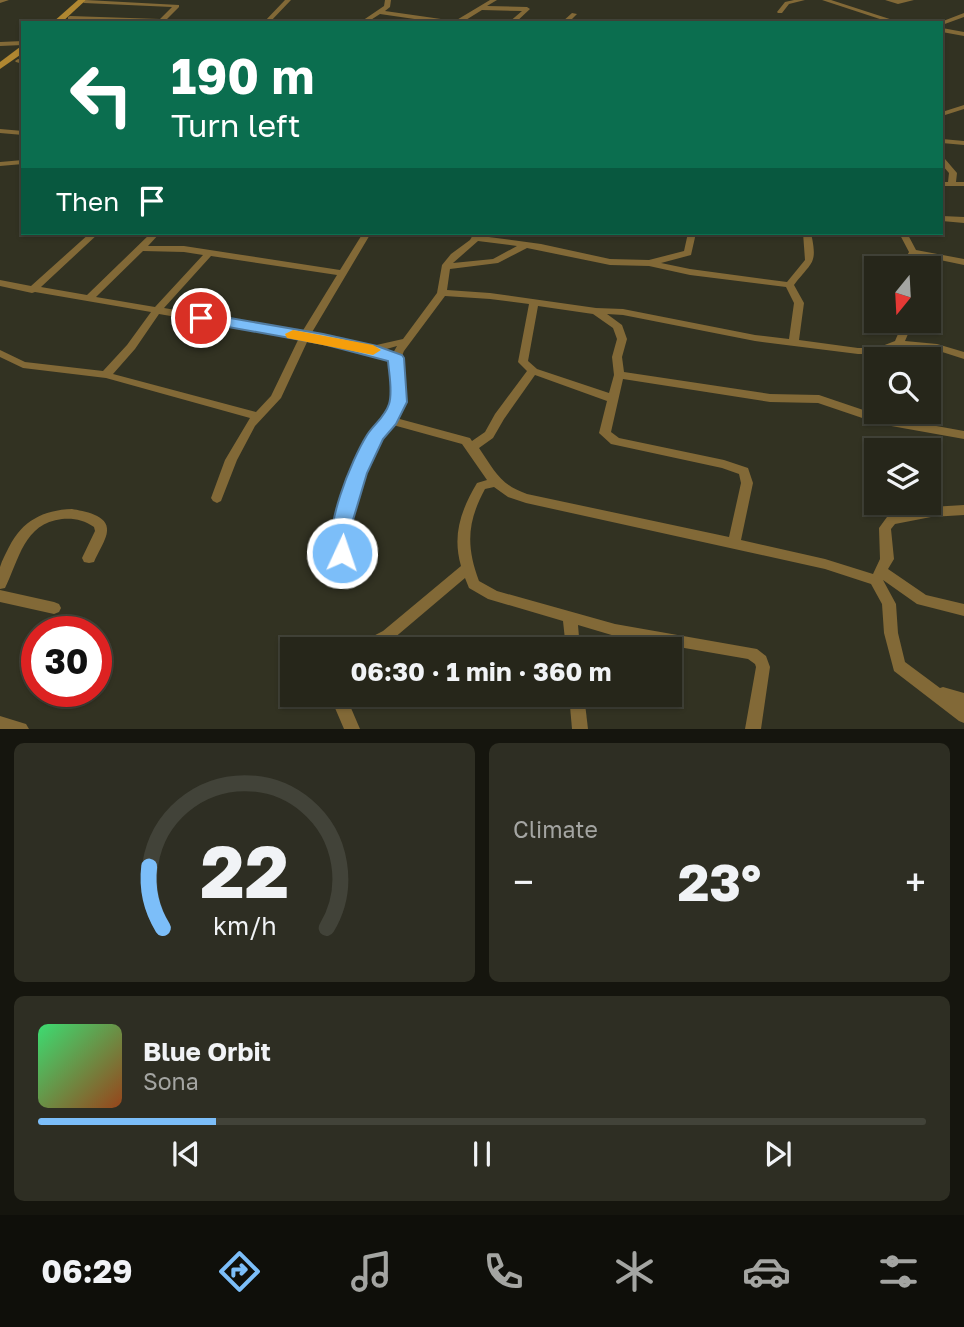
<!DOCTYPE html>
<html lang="en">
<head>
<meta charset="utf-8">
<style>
	body { margin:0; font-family:"Golos Text",sans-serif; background:#2e2e23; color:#f1f3f6; height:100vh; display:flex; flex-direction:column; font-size:26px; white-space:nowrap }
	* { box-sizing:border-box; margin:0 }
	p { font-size:23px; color:#a4a5a2 }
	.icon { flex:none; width:38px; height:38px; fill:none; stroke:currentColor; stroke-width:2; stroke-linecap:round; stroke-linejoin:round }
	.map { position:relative; height:729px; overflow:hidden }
	.drawer { display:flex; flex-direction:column; gap:14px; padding:14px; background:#15150e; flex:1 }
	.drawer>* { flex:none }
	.hud { position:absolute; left:21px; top:21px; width:922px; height:214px; border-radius:0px; box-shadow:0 2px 5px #0004,0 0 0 2px #424339; background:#0b6e4f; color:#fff; overflow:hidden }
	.needle { width:46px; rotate:198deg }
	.tools { position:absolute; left:864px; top:256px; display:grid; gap:14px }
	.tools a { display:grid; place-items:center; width:77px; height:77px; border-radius:0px; background:#26261a; box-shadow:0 2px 5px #0004,0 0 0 2px #424339; font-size:35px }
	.speed { position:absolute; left:21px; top:616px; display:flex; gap:14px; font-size:35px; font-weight:700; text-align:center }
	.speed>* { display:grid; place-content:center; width:91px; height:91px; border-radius:50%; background:#26261a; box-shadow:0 2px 5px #0004,0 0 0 2px #424339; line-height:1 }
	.speed .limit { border:10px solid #d22; background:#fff; color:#111 }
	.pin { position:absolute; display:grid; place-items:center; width:60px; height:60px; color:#fff; margin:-30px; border:4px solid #fff; border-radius:50%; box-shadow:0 2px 7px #0007 }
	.me { position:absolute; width:77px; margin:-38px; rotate:3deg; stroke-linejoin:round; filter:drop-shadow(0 0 5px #0008) }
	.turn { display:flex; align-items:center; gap:24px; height:147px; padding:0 35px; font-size:32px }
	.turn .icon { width:91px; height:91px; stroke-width:2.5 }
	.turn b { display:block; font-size:49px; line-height:60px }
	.then { display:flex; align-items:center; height:66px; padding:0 35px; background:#0003; gap:14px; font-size:26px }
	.big { font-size:52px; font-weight:700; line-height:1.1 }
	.drawer .card { flex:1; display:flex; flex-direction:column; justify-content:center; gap:10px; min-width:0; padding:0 24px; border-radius:10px; background:#2e2e23 }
	.drawer .dial { align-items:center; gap:0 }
	.dial svg { height:182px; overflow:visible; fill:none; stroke:#424339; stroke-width:7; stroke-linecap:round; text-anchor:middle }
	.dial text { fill:#f1f3f6; stroke:none }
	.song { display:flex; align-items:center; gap:21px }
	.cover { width:84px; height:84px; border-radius:10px; background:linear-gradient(135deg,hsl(140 70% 55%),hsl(20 70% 35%)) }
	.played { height:7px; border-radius:4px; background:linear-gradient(90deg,#7cbef9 20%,#424339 20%) }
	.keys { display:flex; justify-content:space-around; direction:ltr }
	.heat { display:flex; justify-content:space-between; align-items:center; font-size:38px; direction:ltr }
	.drawer .tiles { flex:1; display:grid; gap:14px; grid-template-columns:1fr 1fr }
	.card:last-child { grid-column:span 2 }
	.trip { position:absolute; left:280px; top:637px; width:402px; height:70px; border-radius:0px; background:#26261a; box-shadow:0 2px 5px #0004,0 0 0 2px #424339; font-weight:700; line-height:70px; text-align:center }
	.tab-bar { display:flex; height:112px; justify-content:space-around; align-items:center; background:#0f0f0a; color:#a4a5a2 }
	.tab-bar .icon { width:49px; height:49px }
	.tab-bar .current { color:#7cbef9 }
	.tab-bar b { font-size:32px; color:#f1f3f6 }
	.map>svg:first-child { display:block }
</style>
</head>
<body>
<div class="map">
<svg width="964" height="729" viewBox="0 0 964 729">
	<rect width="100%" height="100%" fill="#323222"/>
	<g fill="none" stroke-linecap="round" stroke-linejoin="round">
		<!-- minor -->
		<g fill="#826937" fill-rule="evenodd">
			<polygon points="0,0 9,0 0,3"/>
			<polygon points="86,0 179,5 179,7 167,19 264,22 285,0 291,0 269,23 185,23 68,19 68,17 70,16 160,19 172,7 84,3 83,2"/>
			<polygon points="385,0 391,0 390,7 385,11 455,21 490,0 497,0 487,6 527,7 530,9 515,23 508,23 522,11 482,10 461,23 442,23 380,14 366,23 359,23 384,6"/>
			<polygon points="794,0 805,0 789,4 782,13 778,13 777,12 785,2"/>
			<polygon points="822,0 831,0 902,23 892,23"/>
			<polygon points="885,0 914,0 898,4"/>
			<polygon points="572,13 577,14 568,23 561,23"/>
			<polygon points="964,13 964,17 942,25 942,23 938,23"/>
			<polygon points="942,28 964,32 964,36 942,32"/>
			<polygon points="23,41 23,45 0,46 0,42"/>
			<polygon points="18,59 23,60 23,64 16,62 15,61"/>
			<polygon points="964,105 964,109 942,116 942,112"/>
			<polygon points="0,129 23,131 23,135 0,133"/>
			<polygon points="942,139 964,141 964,145 942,143"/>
			<polygon points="942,159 945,159 957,173 956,182 964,182 964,186 942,186 942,182 948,182 949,173 942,165"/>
			<polygon points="23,160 23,164 0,166 0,162"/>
			<polygon points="942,216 964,217 964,223 942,221"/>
			<path d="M90,233h9l-58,54 46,8 64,-62h9l-12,13h36l156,24 23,-37h8l-60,101 61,12 31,-7 34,-46 5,-28 9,-11 19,-14 4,-7h8l-1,3 60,8 69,15 39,1 35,-9 4,-18h8l-5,22 -30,8 29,6 97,13 18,-22 -2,-27h8c7,32 1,28 -17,52l10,18 -5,37 59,8h19l18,-7 9,-21h10l-9,21 32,3 27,8v7l-28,-9 -36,-4 -22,8h-20l-103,-13 -132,-26 -16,-1 15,11 5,14 -5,18 2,15 146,22 49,1 62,21 83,15v8l-84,-15 -62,-21 -48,-1 -147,-23 -12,53 8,6 105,22 24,8 5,15 -12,57 84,19 48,15 7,-15 -1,-31 8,-11 44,-10 33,-2v10l-33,2 -36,7 -4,5 3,30 -6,10 38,26 38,9v12l-47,-12 -34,-24 13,24 2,29 7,29 35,26 3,-1 21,6v30l-5,-2 -65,-50 -10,-38 -2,-29 -11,-20 -46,-15 -299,-66 -18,-6 -14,-10 -9,2c-18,33 -19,57 -6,92l18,10 118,33 142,25 9,7 4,11 -9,62h-16l11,-62 -1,-3 -7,-5 -133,-23 -37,-11 2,24h-14l-3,-28 -75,-22 -19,-11 -4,-10 -72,61 -19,10h-20l2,-4 27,-14 78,-65c-9,-31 0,-56 16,-83l10,-3 -25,-36 -69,-19c-34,41 -45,89 -43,142l-2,4 -5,1 -5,-1c-11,-30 9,-95 25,-122 10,-17 25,-31 30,-51 4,-11 -1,-27 -2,-38l-22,-8 -61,-12 -27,58 -26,28 -18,34 -16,41 -4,2 -4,-2 -2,-3 14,-38 25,-42 -144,-40 -83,-10 -23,-11v-7l25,12 78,9 24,-26 24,-33 -116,-20 -3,1 -32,-7v-6l31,6zM478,241l39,5 -24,13 -40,4zM527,248l83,17 39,1 41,9 96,12 8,16 -5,36 -34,-4 -132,-26 -27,-1 -106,-15 -43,-3 3,-21 48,-6zM143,251l41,1 19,3 -48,52 -59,-10zM211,256l126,19 -35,57 -138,-24zM445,296l45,3 39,5 -11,58 9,9 -32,43 -10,18 -13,9 -2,-3 -74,-20 9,-23 -4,-37 3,-7zM538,306l55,8 20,14 4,11 -5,18 2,18 -5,18 -72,-24 -9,-8zM159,314l140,24 -28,58 -15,16 -143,-38 22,-25zM397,346l-4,7 -10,-3zM535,375l72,26 -8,32 12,11 111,24 17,6 2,9 -12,54 -202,-43c-27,-9 -33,-24 -48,-46l14,-10 11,-19z"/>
			<polygon points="899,233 907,233 916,250 964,259 964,265 916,255 909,268 900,268 909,252"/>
			<path d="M72,509c11,2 37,6 35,22 0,8 -10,23 -13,31l-5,1 -5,-1 -2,-4 13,-27 -1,-4c-10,-7 -20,-9 -32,-8 -38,4 -43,41 -57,69l-5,1c0,-7 0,-15 0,-22 2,-7 6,-14 9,-20 13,-26 34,-37 63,-38z"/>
			<polygon points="0,590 54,602 59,604 61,608 59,612 54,614 0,602"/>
			<polygon points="335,695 349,695 351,708 360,729 344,729 335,708"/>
			<polygon points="569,695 584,695 588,729 572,729"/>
			<polygon points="0,716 26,724 29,729 0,729"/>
		</g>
		<!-- secondary -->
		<g fill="#b08731" fill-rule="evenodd">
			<polygon points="78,0 86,0 61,23 52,23"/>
			<polygon points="20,47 23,47 23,53 0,69 0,62"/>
		</g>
	</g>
	<!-- route -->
	<path fill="#7cbef9" stroke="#517ca2" stroke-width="2" d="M201,313l122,21 54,12 25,9 2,3 3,44 -11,22 -13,15 -16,34 -14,47 -1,33 -3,5 -7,3 -7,-3c-14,-26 17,-99 32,-123 7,-11 18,-18 22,-31 4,-12 0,-30 -1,-43l-65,-17 -128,-23 -2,-3 2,-3z"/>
	<!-- slow -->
	<polygon fill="#f59e0b" points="293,330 373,345 381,350 373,355 287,338 285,334"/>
</svg>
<div class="tools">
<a><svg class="needle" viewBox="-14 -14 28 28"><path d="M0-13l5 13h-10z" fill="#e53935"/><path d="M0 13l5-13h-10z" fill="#a4a5a2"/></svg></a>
<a><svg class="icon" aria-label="search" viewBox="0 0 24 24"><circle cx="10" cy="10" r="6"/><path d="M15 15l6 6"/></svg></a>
<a><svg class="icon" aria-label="layers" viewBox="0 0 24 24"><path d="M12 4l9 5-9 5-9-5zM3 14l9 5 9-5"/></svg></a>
</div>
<div class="speed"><div class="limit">30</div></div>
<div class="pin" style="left:201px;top:318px;background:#d93025"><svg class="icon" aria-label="arrive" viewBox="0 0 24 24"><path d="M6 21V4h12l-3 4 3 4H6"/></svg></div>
<svg class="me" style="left:342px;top:553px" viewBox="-20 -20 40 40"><circle r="17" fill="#7cbef9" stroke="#fff" stroke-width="3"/><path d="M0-11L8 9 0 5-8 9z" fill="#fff"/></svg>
<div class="trip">06:30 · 1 min · 360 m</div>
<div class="hud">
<div class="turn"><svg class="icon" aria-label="left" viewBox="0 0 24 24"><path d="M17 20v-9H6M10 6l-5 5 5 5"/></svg><div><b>190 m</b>Turn left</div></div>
<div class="then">Then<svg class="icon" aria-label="arrive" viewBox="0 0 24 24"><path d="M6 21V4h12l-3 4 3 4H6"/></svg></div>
</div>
</div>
<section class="drawer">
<div class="tiles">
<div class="card dial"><svg viewBox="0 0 100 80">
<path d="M14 69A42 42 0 1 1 86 69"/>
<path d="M14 69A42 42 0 0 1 8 42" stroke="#7cbef9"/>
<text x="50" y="56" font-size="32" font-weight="700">22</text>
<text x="50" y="72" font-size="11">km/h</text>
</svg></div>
<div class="card"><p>Climate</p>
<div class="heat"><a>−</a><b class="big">23°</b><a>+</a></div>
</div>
<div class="card">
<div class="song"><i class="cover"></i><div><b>Blue Orbit</b><p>Sona</p></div></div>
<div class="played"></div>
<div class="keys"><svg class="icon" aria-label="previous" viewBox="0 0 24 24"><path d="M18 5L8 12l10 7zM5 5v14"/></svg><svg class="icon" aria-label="pause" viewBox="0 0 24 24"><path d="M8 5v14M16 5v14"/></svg><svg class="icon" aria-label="next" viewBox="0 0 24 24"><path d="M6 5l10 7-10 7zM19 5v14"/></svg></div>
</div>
</div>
</section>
<nav class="tab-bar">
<b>06:29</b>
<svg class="icon current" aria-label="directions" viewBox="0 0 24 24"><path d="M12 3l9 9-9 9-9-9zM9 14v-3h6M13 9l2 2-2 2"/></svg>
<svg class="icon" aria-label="music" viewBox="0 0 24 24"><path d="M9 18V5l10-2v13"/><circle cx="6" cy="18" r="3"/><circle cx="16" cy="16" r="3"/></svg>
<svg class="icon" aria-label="phone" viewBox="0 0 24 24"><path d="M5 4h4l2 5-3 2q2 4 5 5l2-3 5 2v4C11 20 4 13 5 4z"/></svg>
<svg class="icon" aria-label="climate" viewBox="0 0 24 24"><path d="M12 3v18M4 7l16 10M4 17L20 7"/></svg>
<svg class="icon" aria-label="car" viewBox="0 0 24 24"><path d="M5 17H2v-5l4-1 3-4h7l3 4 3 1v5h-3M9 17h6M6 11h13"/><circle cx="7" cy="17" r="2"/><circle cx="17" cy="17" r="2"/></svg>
<svg class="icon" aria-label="filters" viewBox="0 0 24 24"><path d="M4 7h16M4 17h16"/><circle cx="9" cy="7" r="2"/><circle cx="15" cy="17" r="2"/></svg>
</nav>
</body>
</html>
